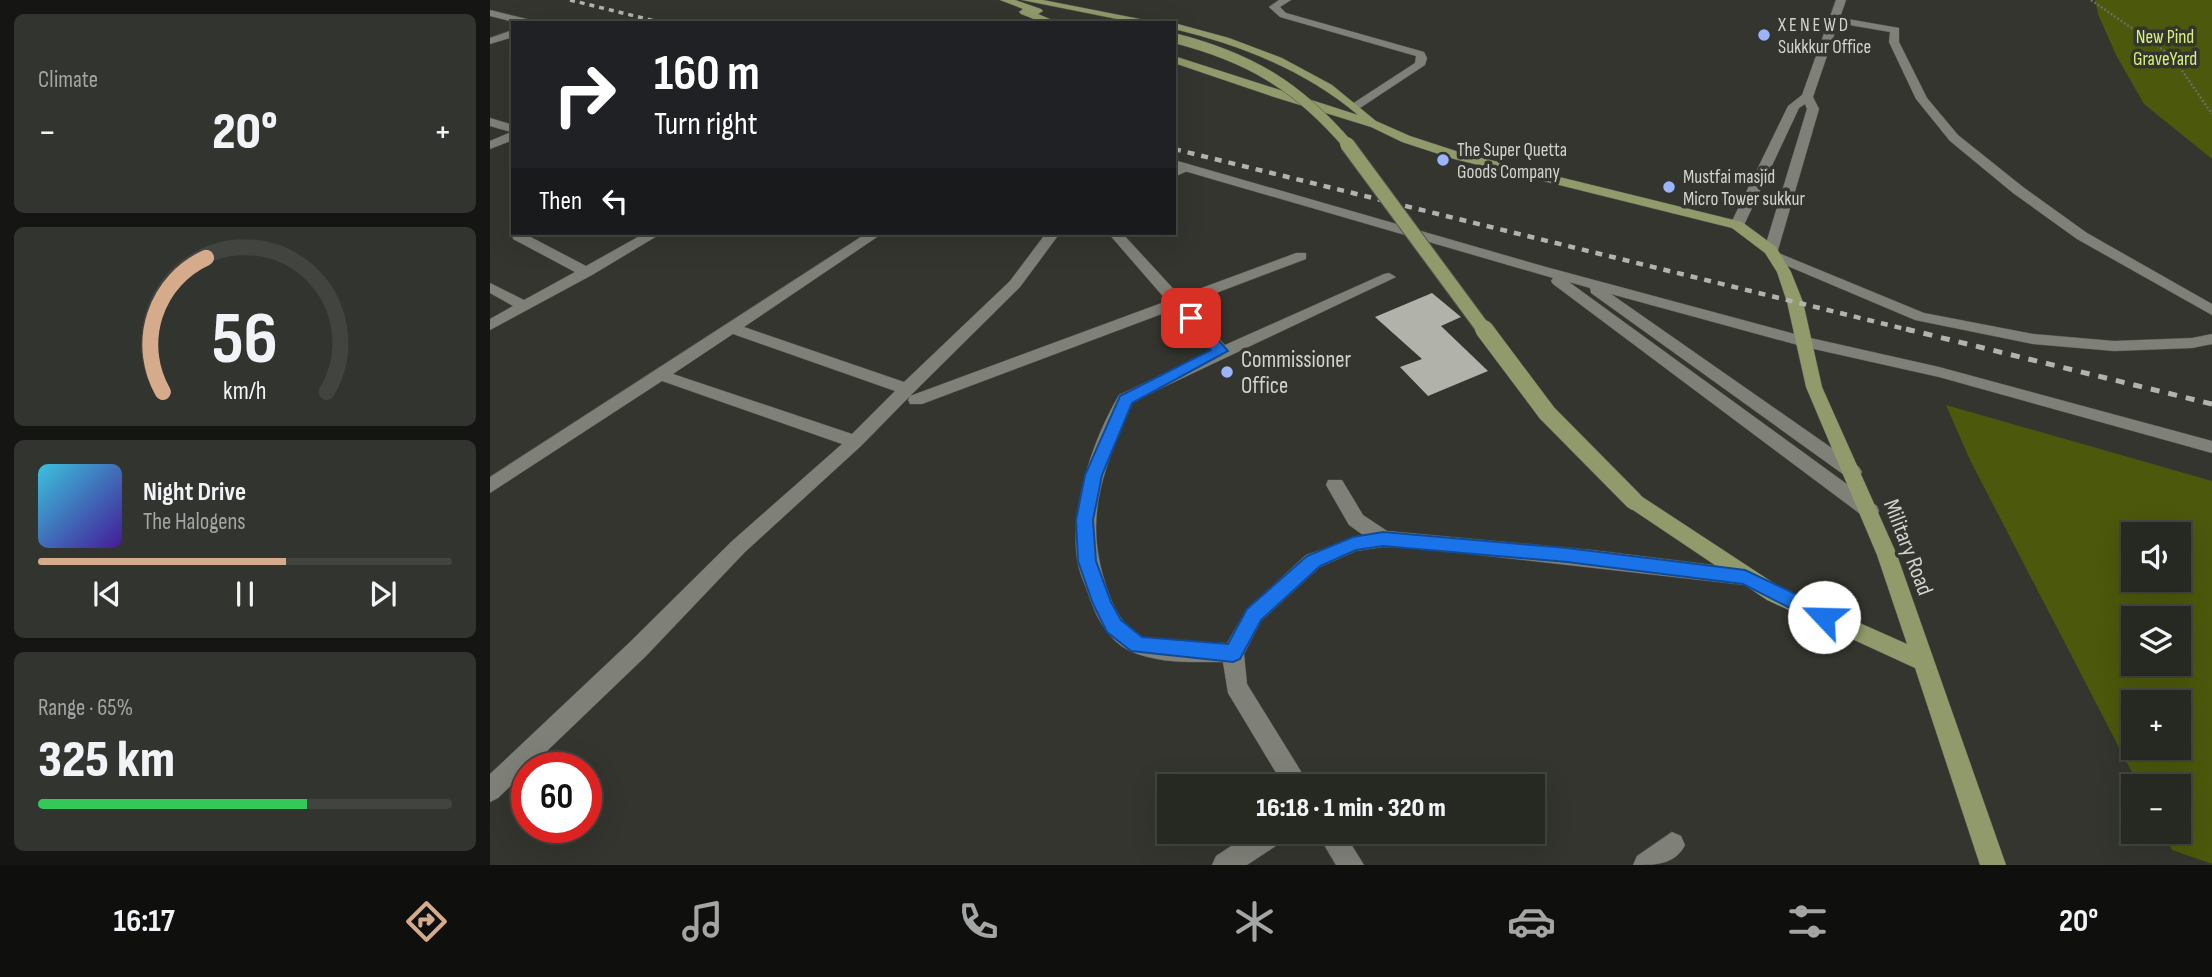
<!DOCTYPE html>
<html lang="en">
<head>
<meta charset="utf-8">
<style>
	body { margin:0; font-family:"Sofia Sans Condensed",sans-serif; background:#32342f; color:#f1f3f6; height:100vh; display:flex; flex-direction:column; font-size:26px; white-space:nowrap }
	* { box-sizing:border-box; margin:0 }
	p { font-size:23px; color:#a4a6a5 }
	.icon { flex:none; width:38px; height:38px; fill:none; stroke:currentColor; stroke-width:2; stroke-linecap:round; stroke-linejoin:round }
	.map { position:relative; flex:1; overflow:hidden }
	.sheet { display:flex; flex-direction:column; gap:14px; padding:14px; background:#151613; width:490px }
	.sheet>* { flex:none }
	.banner { position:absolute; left:21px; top:21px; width:665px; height:214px; border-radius:0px; box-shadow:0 7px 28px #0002,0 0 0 2px #424440; background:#202124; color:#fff; overflow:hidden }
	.buttons { position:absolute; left:1631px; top:522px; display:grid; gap:14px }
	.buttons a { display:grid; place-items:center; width:70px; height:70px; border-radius:0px; background:#262822; box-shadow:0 7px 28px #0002,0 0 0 2px #424440; font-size:35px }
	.speed { position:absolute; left:21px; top:752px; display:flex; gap:14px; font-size:35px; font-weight:700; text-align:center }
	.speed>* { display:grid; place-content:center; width:91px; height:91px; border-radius:50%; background:#262822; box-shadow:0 7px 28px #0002,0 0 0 2px #424440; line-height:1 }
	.speed .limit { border:10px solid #d22; background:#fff; color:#111 }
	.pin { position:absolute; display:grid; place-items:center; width:60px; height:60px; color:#fff; margin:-30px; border-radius:14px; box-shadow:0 4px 10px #0006 }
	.me { position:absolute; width:77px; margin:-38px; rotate:294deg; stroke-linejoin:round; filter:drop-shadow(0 0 5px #0008) }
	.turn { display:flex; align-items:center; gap:24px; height:147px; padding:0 28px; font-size:32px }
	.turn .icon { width:91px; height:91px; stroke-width:2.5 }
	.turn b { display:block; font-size:49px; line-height:60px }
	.then { display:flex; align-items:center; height:66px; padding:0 28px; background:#0003; gap:14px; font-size:26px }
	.big { font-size:52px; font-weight:800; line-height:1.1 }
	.sheet .tile { flex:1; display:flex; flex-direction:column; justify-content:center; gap:10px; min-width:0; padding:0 24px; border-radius:10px; background:#32342f }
	.sheet .dial { align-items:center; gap:0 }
	.dial svg { height:182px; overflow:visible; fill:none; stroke:#424440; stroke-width:7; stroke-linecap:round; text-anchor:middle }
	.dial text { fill:#f1f3f6; stroke:none }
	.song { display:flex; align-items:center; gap:21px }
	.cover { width:84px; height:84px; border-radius:10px; background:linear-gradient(135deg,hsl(190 70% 55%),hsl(260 70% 35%)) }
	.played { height:7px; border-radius:4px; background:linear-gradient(90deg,#d6ab8b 60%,#424440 60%) }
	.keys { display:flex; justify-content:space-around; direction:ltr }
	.heat { display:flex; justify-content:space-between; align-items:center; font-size:38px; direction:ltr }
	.charge { height:10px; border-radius:5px; background:linear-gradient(90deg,#34c759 65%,#424440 0) }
	.trip { position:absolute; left:667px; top:774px; width:388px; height:70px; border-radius:0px; background:#262822; box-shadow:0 7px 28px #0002,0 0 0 2px #424440; font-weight:800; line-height:70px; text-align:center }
	.tab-bar { display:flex; height:112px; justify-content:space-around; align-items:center; background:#0f100e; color:#a4a6a5 }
	.tab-bar .icon { width:49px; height:49px }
	.tab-bar .current { color:#d6ab8b }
	.tab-bar b { font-size:32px; color:#f1f3f6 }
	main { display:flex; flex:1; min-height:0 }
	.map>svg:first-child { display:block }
</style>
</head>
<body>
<main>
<section class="sheet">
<div class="tile"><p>Climate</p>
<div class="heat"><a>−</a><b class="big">20°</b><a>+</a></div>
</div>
<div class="tile dial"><svg viewBox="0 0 100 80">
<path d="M14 69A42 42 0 1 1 86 69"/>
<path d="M14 69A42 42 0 0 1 33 10" stroke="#d6ab8b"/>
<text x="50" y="56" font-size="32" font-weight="700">56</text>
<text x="50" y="72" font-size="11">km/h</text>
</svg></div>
<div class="tile">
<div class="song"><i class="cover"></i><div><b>Night Drive</b><p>The Halogens</p></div></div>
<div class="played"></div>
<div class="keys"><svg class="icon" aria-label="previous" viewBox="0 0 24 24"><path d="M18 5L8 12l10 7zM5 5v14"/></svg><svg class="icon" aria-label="pause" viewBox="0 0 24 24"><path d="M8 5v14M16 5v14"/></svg><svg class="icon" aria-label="next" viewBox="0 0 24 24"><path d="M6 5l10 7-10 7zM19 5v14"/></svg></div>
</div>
<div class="tile"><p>Range · 65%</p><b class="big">325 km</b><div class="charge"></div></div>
</section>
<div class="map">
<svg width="1722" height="865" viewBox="0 0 1722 865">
	<rect width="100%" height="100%" fill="#33352e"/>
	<!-- green -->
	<g fill="#4c580b" fill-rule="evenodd">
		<polygon points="1605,0 1722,0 1722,159 1654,104 1626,55 1608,14"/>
		<path d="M1456,405l266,76v383l-40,-14 -10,-19h17v-45h-40l-169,-326zM1643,534h46v45h-46zM1643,618h46v45h-46zM1643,702h46v45h-46z"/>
	</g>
	<!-- building -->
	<polygon fill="#b1b3ab" points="942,293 971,317 951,326 998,371 938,396 910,367 932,359 885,317"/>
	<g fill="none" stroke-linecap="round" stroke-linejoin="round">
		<!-- street casing -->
		<g stroke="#52534e" stroke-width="1">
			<g id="street">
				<polygon points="789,0 801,0 790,7 796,13 934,52 937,58 935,65 870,108 862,108 862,104 925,63 926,56 790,17 779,7"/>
				<polygon points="1346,17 1409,28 1409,42 1437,98 1468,135 1533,187 1597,233 1722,304 1722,315 1587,239 1523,193 1460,141 1426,99 1399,42 1400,32 1342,22 1342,18"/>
				<polygon points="23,30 23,37 0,44 0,38"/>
				<polygon points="0,118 23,125 23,140 0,149 0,141 21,132 0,126"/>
				<polygon points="698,164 704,168 684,177 684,169"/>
				<polygon points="23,233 33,233 96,266 155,233 172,233 102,275 0,330 0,319 23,306 0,293 0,283 34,300 85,272 23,239"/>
				<path d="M377,233h16l-139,94 160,55 106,-101 36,-48h14l-40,54 -110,109 257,-95 -59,-68h14l58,63 116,-43h10v6l-119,45 38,41 159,-71 5,-1 7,4 -264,125c-29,71 -51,116 -23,192 6,17 18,38 37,44 25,8 55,5 81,5l20,-34 59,-54 57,-20 -14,-10 -23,-40 2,-5h14l21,35 24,16 205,19 153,19 7,2 3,6 -3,6 -7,2 -328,-37 -34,-1 -27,4 -36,16 -59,54 -17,33 3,30 63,102h-26l-56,-93 -5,-31c-31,0 -66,2 -95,-12 -19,-10 -31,-31 -38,-51 -4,-13 -11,-26 -13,-40 -7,-52 16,-120 42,-164l93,-44 -37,-42 -253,95h-12l-2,-4 2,-4 -49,50 -116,106 -99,104 -148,142 -8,4v-28l140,-132 101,-100 111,-98 -180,-63 -172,112v-16zM243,334l162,57 -43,43 -179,-60z"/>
				<polygon points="1286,252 1434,313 1543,334 1624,341 1702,338 1722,334 1722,344 1702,348 1624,351 1543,344 1425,320 1281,259 1279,256"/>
				<polygon points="764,831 798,831 795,840 757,865 722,865 726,856"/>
				<polygon points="826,831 853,831 874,865 846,865"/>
				<path d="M1182,832l9,4 4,9c-10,20 -30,20 -52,20l4,-9z"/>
			</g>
		</g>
		<!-- secondary casing -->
		<g stroke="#52534e" stroke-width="1">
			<g id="secondary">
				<polygon points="1346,0 1356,0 1323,97 1329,109 1288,250 1281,254 1276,253 1274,250 1317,109 1315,104 1309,108 1254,225 1247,229 1240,225 1298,106 1312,95"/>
				<polygon points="0,10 45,21 46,23 28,23 0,16"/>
				<polygon points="684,160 1056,267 1316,337 1449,367 1722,441 1722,453 1449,377 1315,347 1121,294 1369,467 1372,472 1369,477 1357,477 1101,293 1100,288 1079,282 1387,506 1389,511 1387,516 1380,518 1373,516 1063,284 1061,281 1063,278 684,168"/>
			</g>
		</g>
		<!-- primary casing -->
		<g stroke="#52534e" stroke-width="1">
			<g id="primary">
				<polygon points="510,0 525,0 551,9 553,11 548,14 569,23 554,23 531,14 529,12 533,9"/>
				<polygon points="532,0 553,0 670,23 647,23"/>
				<path d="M684,23l55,15 53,20 50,27 44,36 34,15 52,17 280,69 34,25 15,25 12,30 19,85 75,168 109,310h-26l-65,-197 -148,-68 -140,-94 -2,-5 2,-5h14l140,92 126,56 -30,-89 -71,-168 -19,-85 -10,-30 -12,-19 -33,-25 -278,-69 -52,-17 -31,-15 -97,-30 -100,-34v-7l184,59c-52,-44 -117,-70 -184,-86z"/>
			</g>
		</g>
		<!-- path -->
		<polyline stroke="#6a6c66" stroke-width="2.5" stroke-dasharray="2 2" stroke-linecap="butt" points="1601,0 1682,56 1722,114"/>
		<!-- street -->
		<use href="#street" fill="#7f8179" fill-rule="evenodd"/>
		<!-- secondary -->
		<use href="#secondary" fill="#7f8179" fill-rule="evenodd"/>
		<!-- primary -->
		<use href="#primary" fill="#909a6b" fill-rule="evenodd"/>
		<!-- rail-far2 -->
		<polyline stroke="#b1b3ae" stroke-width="3.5" stroke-dasharray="5 5" stroke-linecap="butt" points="80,0 173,23"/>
		<!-- rail-far1 -->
		<polyline stroke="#b1b3ae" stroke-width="4.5" stroke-dasharray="7 7" stroke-linecap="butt" points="684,149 1423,331"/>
		<!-- rail -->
		<polyline stroke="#b1b3ae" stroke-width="5" stroke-dasharray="9 9" stroke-linecap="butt" points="1416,329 1722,404"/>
		<!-- primary-bridge-far2 casing -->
		<g stroke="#52534e" stroke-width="11" stroke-linecap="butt">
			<path id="primary-bridge-far2" d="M684,38c75,19 124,48 175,108"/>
		</g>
		<!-- primary-bridge-far1 casing -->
		<g stroke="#52534e" stroke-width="16" stroke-linecap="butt">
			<polyline id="primary-bridge-far1" points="857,144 995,331"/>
		</g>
		<!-- primary-bridge casing -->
		<g stroke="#52534e" stroke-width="19" stroke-linecap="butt">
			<polyline id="primary-bridge" points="994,329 1057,413 1144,501"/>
		</g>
		<!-- primary-bridge-far2 -->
		<use href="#primary-bridge-far2" stroke="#909a6b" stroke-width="10"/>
		<!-- primary-bridge-far1 -->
		<use href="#primary-bridge-far1" stroke="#909a6b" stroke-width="14"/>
		<!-- primary-bridge -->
		<use href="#primary-bridge" stroke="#909a6b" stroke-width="18"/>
	</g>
	<!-- route -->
	<polygon fill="#1a73e8" stroke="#114b97" stroke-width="2" points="701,314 706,315 738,351 642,403 612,475 603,520 606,561 621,602 631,620 652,637 738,644 757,609 817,556 863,537 893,532 1077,548 1255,570 1341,611 1344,617 1341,622 1334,625 1327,622 1253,584 1077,562 893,546 866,550 830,566 771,620 750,659 743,662 641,651 617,632 603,604 588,561 586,520 595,475 630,396 721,350 694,318"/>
	<!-- markers -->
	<g fill="#9bb4fd" stroke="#33352e" stroke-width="2.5">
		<circle cx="1274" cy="35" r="7"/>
		<circle cx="953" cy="160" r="7"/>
		<circle cx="1179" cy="187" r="7"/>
		<circle cx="737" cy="372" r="7"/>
	</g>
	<g text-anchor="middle" stroke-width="7" stroke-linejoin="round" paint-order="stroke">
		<!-- far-poi labels -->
		<g font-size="19" fill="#d2d3cf" stroke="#33352e" text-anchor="start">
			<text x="1288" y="31">X E N E W D<tspan x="1288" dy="22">Sukkkur Office</tspan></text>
			<text x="967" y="156">The Super Quetta<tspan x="967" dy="22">Goods Company</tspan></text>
			<text x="1193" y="183">Mustfai masjid<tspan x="1193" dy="22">Micro Tower sukkur</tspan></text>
		</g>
		<!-- far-park labels -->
		<g font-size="19" fill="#d8f17d" stroke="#33352e">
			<text x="1675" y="43">New Pind<tspan x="1675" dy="22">GraveYard</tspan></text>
		</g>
		<!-- poi labels -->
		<g font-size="23" fill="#d2d3cf" stroke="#33352e" text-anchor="start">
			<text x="751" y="367">Commissioner<tspan x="751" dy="26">Office</tspan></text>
		</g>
		<!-- street labels -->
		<g font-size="23" fill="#d2d3cf" stroke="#33352e">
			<text transform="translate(1419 547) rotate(69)" y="8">Military Road</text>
		</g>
	</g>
</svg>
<div class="buttons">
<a><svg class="icon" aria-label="sound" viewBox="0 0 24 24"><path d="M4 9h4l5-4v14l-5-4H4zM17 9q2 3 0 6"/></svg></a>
<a><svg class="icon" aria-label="layers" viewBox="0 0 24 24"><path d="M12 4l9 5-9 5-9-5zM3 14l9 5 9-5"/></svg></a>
<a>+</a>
<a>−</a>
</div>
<div class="speed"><div class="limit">60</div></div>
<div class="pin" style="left:701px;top:318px;background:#d93025"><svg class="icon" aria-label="arrive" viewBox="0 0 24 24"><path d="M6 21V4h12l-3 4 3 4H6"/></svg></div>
<svg class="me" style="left:1334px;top:617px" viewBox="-20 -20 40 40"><circle r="19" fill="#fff"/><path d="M0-13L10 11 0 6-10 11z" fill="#1a73e8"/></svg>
<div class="trip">16:18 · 1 min · 320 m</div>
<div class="banner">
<div class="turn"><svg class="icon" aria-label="right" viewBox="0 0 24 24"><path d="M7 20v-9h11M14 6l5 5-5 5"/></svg><div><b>160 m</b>Turn right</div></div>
<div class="then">Then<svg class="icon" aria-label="left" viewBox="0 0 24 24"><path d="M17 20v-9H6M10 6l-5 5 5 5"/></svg></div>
</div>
</div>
</main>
<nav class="tab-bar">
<b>16:17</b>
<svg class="icon current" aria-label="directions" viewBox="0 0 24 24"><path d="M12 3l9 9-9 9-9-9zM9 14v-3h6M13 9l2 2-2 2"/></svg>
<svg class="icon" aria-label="music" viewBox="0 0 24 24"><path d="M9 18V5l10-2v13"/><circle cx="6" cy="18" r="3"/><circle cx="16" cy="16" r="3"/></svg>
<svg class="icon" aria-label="phone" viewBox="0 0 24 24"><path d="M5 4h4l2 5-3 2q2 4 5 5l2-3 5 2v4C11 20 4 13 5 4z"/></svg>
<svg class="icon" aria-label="climate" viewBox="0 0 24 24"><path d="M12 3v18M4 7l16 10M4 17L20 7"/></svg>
<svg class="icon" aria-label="car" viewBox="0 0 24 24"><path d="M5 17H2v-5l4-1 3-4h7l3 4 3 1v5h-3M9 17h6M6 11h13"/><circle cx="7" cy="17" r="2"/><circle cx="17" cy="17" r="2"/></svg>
<svg class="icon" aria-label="filters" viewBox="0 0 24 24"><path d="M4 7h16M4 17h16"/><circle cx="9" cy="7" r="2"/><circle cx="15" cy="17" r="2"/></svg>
<b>20°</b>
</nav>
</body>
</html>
